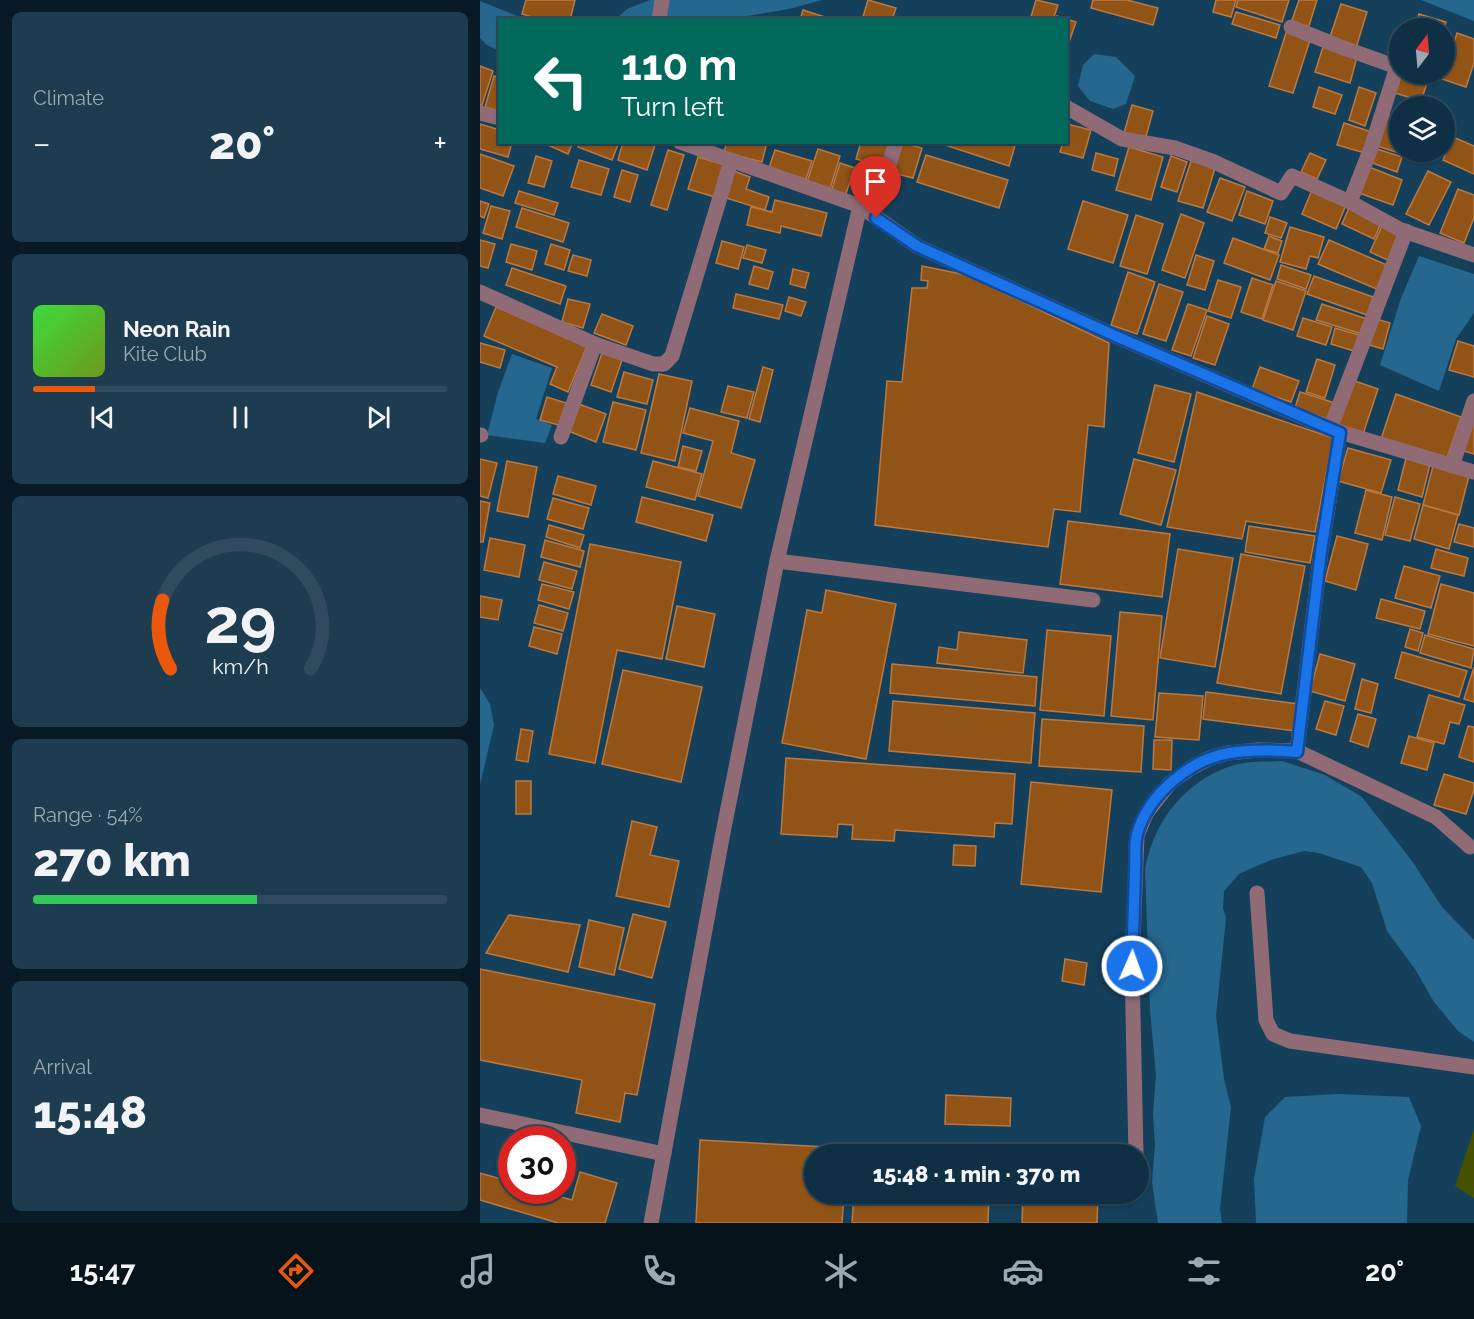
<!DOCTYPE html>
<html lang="en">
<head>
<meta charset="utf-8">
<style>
	body { margin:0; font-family:Raleway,sans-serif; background:#1d3c4f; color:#f1f3f6; height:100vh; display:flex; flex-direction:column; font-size:22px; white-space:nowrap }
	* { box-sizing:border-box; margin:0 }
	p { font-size:20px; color:#9ba9b2 }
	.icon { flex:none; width:33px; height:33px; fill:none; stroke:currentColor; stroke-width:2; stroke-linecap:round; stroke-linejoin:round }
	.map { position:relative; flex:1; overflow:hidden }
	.details { display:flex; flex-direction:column; gap:12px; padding:12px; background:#081a25; width:480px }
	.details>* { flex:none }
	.banner { position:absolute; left:18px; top:18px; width:570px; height:126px; border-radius:0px; box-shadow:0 2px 4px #0004,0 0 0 2px #2f4b5d; background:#00695c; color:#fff; overflow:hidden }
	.needle { width:39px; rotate:16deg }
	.fabs { position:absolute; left:909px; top:18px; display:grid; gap:12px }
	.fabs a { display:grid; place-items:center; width:66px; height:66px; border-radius:50%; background:#0f3044; box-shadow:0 2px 4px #0004,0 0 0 2px #2f4b5d; font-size:30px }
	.speed { position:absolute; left:18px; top:1126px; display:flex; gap:12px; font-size:30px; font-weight:700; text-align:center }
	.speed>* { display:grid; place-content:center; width:78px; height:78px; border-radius:50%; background:#0f3044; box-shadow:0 2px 4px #0004,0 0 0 2px #2f4b5d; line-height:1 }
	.speed .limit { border:9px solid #d22; background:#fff; color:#111 }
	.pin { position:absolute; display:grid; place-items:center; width:51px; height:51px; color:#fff; margin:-62px -26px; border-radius:50% 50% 50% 0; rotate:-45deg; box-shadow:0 0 6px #0007 }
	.pin .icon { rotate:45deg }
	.me { position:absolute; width:66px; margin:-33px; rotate:2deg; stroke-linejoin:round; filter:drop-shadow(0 0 4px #0008) }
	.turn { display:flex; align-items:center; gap:21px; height:126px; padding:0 24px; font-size:27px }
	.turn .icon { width:78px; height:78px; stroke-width:2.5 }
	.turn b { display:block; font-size:42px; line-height:51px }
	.big { font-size:45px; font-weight:800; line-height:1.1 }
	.details .card { flex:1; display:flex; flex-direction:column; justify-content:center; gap:9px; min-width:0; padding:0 21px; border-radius:9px; background:#1d3c4f }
	.details .dial { align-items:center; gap:0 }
	.dial svg { height:156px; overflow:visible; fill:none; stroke:#2f4b5d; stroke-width:7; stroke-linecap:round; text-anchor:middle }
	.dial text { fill:#f1f3f6; stroke:none }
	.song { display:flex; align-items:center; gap:18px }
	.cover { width:72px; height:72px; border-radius:9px; background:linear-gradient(135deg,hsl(120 70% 55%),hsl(80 70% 35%)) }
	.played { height:6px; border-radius:3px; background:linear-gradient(90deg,#ea580c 15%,#2f4b5d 15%) }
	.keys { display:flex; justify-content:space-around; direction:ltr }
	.heat { display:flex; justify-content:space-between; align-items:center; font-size:33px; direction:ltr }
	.charge { height:9px; border-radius:4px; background:linear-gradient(90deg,#34c759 54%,#2f4b5d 0) }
	.trip { position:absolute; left:324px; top:1144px; width:345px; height:60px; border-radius:30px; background:#0f3044; box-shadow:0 2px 4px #0004,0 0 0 2px #2f4b5d; font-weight:800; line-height:60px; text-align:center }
	.tabs { display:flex; height:96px; justify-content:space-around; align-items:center; background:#06131b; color:#9ba9b2 }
	.tabs .icon { width:42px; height:42px }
	.tabs .selected { color:#ea580c }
	.tabs b { font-size:27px; color:#f1f3f6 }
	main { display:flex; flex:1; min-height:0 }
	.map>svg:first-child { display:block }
</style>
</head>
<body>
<main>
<section class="details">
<div class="card"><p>Climate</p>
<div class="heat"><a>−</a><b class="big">20°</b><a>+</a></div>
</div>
<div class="card">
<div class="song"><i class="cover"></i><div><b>Neon Rain</b><p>Kite Club</p></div></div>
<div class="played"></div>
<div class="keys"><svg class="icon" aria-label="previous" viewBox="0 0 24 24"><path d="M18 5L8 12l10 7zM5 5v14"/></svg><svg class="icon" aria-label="pause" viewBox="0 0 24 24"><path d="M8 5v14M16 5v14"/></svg><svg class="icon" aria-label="next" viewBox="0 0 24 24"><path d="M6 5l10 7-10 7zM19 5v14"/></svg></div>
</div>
<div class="card dial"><svg viewBox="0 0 100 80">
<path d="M14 69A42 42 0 1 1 86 69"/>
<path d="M14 69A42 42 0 0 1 10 34" stroke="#ea580c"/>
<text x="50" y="56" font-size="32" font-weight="700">29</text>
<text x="50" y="72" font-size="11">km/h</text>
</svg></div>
<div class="card"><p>Range · 54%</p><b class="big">270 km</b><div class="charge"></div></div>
<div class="card"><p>Arrival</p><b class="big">15:48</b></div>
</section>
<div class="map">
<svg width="994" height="1223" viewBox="0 0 994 1223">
	<rect width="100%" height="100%" fill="#14405b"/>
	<!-- green -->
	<polygon fill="#465100" points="994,1129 994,1198 975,1186"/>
	<!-- water -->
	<g fill="#25678e">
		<polygon points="170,0 342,0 309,9 267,16 259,19 135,20 147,9"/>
		<polygon points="941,0 994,0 994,21"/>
		<polygon points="0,1 45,19 20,20 19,51 7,45 0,38"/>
		<polygon points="614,54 636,57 655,76 646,104 633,109 610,101 598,86 603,65"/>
		<polygon points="939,256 994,274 994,313 976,339 959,391 900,365 921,298"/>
		<polygon points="32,354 72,368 56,419 72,425 65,443 7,435 18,392"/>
		<polygon points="0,688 10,704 14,725 0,785"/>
		<path d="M802,761l43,14 37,22 50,64 30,46 32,33v102l-16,-11 -24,-29 -19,-33 -28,-38 -15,-48 -11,-16 -42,-14 -15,-2 -30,8 -20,8 -15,7 -15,17 -1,17 3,10 -10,98 8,63 7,28 -11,102 2,14h-64l-6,-41 3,-37 -2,-31 3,-39 -6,-65 -5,-141c8,-39 26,-69 60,-91 12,-7 25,-13 39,-15 13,-2 26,-1 38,-2z"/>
		<polygon points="858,1094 929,1097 941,1126 928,1180 927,1223 776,1223 774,1179 785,1117 805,1097"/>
	</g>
	<!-- building -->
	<g fill="#925316" stroke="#bb7941" stroke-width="1.5">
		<polygon points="46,0 95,0 90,20 62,20 42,14"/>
		<polygon points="388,0 416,8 412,20 382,20"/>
		<polygon points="556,0 578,5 573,20 550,20"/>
		<polygon points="613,0 647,0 678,8 673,25 611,8"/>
		<polygon points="736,0 756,0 751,17 733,12"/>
		<polygon points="758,0 809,0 802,22 756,7"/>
		<polygon points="819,0 837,0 828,29 811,23"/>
		<polygon points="861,4 887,12 876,48 849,40"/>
		<polygon points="323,10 354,20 320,20"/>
		<polygon points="756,12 800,25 796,38 752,24"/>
		<polygon points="939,14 966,22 964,28 935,28"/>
		<polygon points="577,16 596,22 587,48 586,20 576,20"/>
		<polygon points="807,30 831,37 813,93 789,86"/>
		<polygon points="977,33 994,39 994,63 986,87 962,79"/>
		<polygon points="843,47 877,57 870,83 835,72"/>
		<polygon points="0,66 13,71 2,105 0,105"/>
		<polygon points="924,74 950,74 948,81"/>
		<polygon points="920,75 947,83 941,101 915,93"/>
		<polygon points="14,76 20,78 20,111 5,107"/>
		<polygon points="839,87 862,95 855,114 833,107"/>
		<polygon points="879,87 896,93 885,126 869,120"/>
		<polygon points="652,105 673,111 665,140 644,133"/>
		<polygon points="905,114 920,119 920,152 944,152 941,160 894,145"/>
		<polygon points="864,123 892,132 885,153 857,145"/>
		<polygon points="0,124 20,130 20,142 32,142 28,157 0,149"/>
		<polygon points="587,124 611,130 603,158 580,152 583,142 586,142"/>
		<polygon points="973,137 994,146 994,174 963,160"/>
		<polygon points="61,142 93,142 88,154"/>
		<polygon points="100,142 139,142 132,160 98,147"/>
		<polygon points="143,142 176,142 167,170 138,160"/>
		<polygon points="247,142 287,142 282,162 244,152"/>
		<polygon points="381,142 410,142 403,167 376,159"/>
		<polygon points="456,142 536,142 529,166"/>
		<polygon points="422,143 442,148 433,178 413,173"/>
		<polygon points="649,147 683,157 671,200 636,190"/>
		<polygon points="894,148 922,157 917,172 890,162"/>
		<polygon points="338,149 360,156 350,189 327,182"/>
		<polygon points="188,150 204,155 187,210 171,205"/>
		<polygon points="295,150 332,161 326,179 289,168"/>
		<polygon points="616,153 638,159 634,176 612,170"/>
		<polygon points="830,153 846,160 837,179 821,172"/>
		<polygon points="0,154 34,166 23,196 0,188"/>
		<polygon points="446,155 528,180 519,208 437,182"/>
		<polygon points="56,156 72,161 64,187 48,183"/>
		<polygon points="691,156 707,162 697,192 681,187"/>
		<polygon points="218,157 245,165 235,197 208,189"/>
		<polygon points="99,160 129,169 121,195 91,187"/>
		<polygon points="711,161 735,168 723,208 698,201"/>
		<polygon points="360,163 375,168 365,196 351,192"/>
		<polygon points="889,167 922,180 913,205 879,193"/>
		<polygon points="142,170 158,175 150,202 134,197"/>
		<polygon points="251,170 270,177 266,189 289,197 285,210 243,197"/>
		<polygon points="948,171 971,182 949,225 926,214"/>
		<polygon points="740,178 765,187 752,221 727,212"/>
		<polygon points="978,189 994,195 994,218 984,243 960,233"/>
		<polygon points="832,190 866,205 856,229 822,214"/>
		<polygon points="39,191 78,203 74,215 35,203"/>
		<polygon points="767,191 793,201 785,224 759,215"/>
		<polygon points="295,200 347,213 341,236 301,226 300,233 267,225 271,207 292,212"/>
		<polygon points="0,201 9,204 4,218 0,216"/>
		<polygon points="603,201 648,215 633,263 588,249"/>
		<polygon points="11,206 30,211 22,239 3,233"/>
		<polygon points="42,208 89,223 83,242 36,227"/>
		<polygon points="869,208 901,223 894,239 862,224"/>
		<polygon points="701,214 724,223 705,278 682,270"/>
		<polygon points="656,215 683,224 667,274 640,266"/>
		<polygon points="790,217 807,223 801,238 785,233"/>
		<polygon points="902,226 922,236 910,261 890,252"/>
		<polygon points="810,227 844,237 838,258 830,256 826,269 800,262"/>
		<polygon points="789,236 802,241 798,253 784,249"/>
		<polygon points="753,238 799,255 790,280 744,263"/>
		<polygon points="0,240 15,244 8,268 0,266"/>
		<polygon points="849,240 909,266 899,290 838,264"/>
		<polygon points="242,241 264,247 258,269 236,263"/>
		<polygon points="31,244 57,251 52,270 26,262"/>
		<polygon points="71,244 90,250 84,270 65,264"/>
		<polygon points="267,245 286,250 282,263 263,258"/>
		<polygon points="93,255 111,260 107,276 88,271"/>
		<polygon points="716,255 734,261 725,290 707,285"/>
		<polygon points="801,265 831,275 826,289 797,279"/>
		<polygon points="274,266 293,272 288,289 269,284"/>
		<polygon points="442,266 486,275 629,343 624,427 608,425 600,512 574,509 568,547 395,525 407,381 422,382 432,288 447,288 448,281 441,280"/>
		<polygon points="32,268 86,286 80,304 26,285"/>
		<polygon points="313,269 329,273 325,288 310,284"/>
		<polygon points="648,272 675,282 657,334 631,325"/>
		<polygon points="834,276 893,297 887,315 827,294"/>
		<polygon points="772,278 793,285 782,319 761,312"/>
		<polygon points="738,280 761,287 751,318 728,311"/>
		<polygon points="796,281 826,291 813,330 783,320"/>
		<polygon points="679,284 703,292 686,341 663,334"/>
		<polygon points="256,294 303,305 299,319 253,308"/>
		<polygon points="309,297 326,302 321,316 305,311"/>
		<polygon points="88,299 110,304 103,328 82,322"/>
		<polygon points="708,304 727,310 711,356 692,350"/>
		<polygon points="842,304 887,319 882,334 836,320"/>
		<polygon points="16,307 107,346 88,392 70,384 77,367 4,336"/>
		<polygon points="122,314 153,326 146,345 114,333"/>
		<polygon points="727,316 749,324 735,365 713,358"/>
		<polygon points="823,318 852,327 846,345 817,336"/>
		<polygon points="893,318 910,323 903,349 886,344"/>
		<polygon points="855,328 879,335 874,351 851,344"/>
		<polygon points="978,341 994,346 994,377 969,370"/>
		<polygon points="0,343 25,350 20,368 0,362"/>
		<polygon points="122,353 142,360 131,392 111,385"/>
		<polygon points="837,359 855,365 845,398 826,392"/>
		<polygon points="283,367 293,370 280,422 269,419"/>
		<polygon points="780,367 819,381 811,402 772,389"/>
		<polygon points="144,372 173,380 167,404 137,397"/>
		<polygon points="179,374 212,381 195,461 161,453"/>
		<polygon points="872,380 898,389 882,437 855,428"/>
		<polygon points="675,385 711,394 694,462 658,453"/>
		<polygon points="248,386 274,392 267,418 241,412"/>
		<polygon points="717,392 853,438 835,532 766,521 762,539 687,527"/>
		<polygon points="820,392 855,403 850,420 815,408"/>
		<polygon points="916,394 981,417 966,461 901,439"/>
		<polygon points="67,397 86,403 79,425 60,420"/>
		<polygon points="133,402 166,410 156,450 123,442"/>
		<polygon points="96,403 126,414 116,442 86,430"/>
		<polygon points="210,408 259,421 251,453 275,460 261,508 218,496 233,441 203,433"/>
		<polygon points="994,416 994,454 984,451"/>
		<polygon points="203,446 222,451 216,471 198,467"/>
		<polygon points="868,448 911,460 901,493 858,481"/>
		<polygon points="926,458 950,464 942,497 918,490"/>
		<polygon points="0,459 17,463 8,498 0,496"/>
		<polygon points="654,459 696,470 681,525 640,514"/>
		<polygon points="27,461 57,467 48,517 17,511"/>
		<polygon points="173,461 222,474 215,500 166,487"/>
		<polygon points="953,466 989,476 979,515 943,505"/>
		<polygon points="78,476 116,486 111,505 73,494"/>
		<polygon points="886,490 912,497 902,540 875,533"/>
		<polygon points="162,497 233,515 226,541 156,522"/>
		<polygon points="915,497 940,504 930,541 905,535"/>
		<polygon points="73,498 109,508 103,529 67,519"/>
		<polygon points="0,501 10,503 3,542 0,542"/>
		<polygon points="943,505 978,515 969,549 934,539"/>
		<polygon points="588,521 690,534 682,597 580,584"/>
		<polygon points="979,524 994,528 994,547 974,542"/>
		<polygon points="69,525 104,535 100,548 66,537"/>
		<polygon points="769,526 835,536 830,563 765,552"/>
		<polygon points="857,536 888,544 876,590 845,581"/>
		<polygon points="10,538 45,545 39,577 4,570"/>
		<polygon points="65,540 104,551 100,567 61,557"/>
		<polygon points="110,544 201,562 182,659 137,650 115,763 69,754"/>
		<polygon points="698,549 753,558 735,667 680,658"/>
		<polygon points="956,549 988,558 984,576 951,568"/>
		<polygon points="761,554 825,566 801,694 737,683"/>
		<polygon points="64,562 97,571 92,589 59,580"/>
		<polygon points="924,566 960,576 951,608 915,598"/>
		<polygon points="62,584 94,592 89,609 58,600"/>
		<polygon points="961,584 994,593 994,646 948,634"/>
		<polygon points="346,590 416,604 386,759 302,743 327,610 342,613"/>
		<polygon points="0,596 22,600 18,620 0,617"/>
		<polygon points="901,599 945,611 940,629 896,618"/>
		<polygon points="59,605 88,613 83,631 54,623"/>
		<polygon points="197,606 235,614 224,667 186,659"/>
		<polygon points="640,612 682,616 673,720 631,716"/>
		<polygon points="54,627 82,634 77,654 49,646"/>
		<polygon points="930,629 943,633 938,651 925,647"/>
		<polygon points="567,630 631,636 624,716 560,710"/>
		<polygon points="479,632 547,640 543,673 457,663 459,647 477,650"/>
		<polygon points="945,635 994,649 991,668 940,653"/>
		<polygon points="922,652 987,671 979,697 915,678"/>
		<polygon points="840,654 875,664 865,701 830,691"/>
		<polygon points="412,664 557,677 555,706 410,693"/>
		<polygon points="994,667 994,702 984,699"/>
		<polygon points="143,670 222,687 201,782 122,764"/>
		<polygon points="882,679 898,684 891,713 875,709"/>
		<polygon points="726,692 818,704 815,731 723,719"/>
		<polygon points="679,693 723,696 719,740 675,737"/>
		<polygon points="949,695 985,705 979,724 970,722 964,744 937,737"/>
		<polygon points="413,701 555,713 551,763 409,751"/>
		<polygon points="845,701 864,706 856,735 836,729"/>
		<polygon points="878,714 896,719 888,747 870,741"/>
		<polygon points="562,719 664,726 661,772 559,766"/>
		<polygon points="988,726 994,727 994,762 979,757"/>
		<polygon points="41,729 53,731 48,762 36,760"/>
		<polygon points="929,736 954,743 947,770 921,763"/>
		<polygon points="674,740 692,740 691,770 673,769"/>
		<polygon points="306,758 535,774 532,824 515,823 514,837 415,830 414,841 372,839 373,825 358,824 357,837 301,834"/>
		<polygon points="964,774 994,783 994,790 986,814 954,805"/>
		<rect x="36" y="781" width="15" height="33"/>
		<polygon points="551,782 632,790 621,892 541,884"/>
		<polygon points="152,821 177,827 170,855 199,861 189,907 136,896"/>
		<polygon points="474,845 496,846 495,866 473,865"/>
		<polygon points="153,914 186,922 172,978 139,969"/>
		<polygon points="29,915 100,925 88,972 6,953"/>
		<polygon points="109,920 144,928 134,975 99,967"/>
		<polygon points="585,959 607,963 604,985 582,981"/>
		<polygon points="0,969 175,1004 157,1095 145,1093 140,1122 96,1113 102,1080 0,1060"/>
		<polygon points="466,1095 531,1098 530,1126 465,1124"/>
		<polygon points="220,1140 366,1148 366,1155 334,1155 334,1194 364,1194 362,1223 216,1223"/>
		<polygon points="376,1149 500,1155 375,1155"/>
		<polygon points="100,1172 137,1183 125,1223 78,1223 0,1200 0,1173 32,1182 32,1191 60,1191 92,1200"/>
		<polygon points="374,1194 509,1194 508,1223 372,1223"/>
		<polygon points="543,1194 618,1194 617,1223 542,1223"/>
	</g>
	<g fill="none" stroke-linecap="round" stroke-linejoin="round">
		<!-- minor -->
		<g stroke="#906b76" stroke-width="15">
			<polyline points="179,20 182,0"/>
			<polyline points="811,27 861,47 917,67 891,148 870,202"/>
			<polyline points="586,107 642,139 695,148 732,161 801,193 812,176 870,202 921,230 994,255"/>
			<polyline points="0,113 20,118"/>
			<polyline points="200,142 380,206 437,246 640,338 850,429 994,472"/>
			<polyline points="0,292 115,344"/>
			<polyline points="850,429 926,231"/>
			<polyline points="0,435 1,435"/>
			<polyline points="81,437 115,344 173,364 184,364 192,356 251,161"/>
			<polyline points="972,466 994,401"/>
			<polyline points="297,561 613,600"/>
			<polyline points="817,751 841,551 860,433"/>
			<polyline points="777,893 786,1020 793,1034 810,1041 994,1067"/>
			<polyline points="0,1115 184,1154"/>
			<polyline points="656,1155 652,966 657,835 667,812 690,783 711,768 730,758 748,753 778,750 817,751 956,817 990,847"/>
			<polyline points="171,1223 242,838 297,561 380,206 408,168 416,142"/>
		</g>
	</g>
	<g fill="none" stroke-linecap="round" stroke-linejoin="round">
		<!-- route casing -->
		<g stroke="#114b97" stroke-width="15">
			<path id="route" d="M396,218l41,28 203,92 220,95 -19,118 -24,201c-23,-2 -46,-3 -68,1 -40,7 -81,42 -92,81 -3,11 -1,25 -2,37 -1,32 -2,64 -3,95"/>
		</g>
		<!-- route -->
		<use href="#route" stroke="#1a73e8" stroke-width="10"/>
	</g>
</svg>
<div class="fabs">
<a><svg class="needle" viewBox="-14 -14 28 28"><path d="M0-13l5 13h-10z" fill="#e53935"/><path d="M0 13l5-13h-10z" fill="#9ba9b2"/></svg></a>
<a><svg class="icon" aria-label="layers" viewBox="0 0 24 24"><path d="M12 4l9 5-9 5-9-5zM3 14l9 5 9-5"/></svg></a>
</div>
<div class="speed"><div class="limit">30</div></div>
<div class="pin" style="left:396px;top:218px;background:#d93025"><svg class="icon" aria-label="arrive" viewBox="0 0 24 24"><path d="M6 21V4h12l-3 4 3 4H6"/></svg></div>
<svg class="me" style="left:652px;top:966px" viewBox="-20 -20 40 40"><circle r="17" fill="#1a73e8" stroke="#fff" stroke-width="3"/><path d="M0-11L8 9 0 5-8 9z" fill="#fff"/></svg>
<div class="trip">15:48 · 1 min · 370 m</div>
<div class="banner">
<div class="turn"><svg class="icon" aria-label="left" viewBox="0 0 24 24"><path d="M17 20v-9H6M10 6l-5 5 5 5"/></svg><div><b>110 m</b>Turn left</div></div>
</div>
</div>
</main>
<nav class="tabs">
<b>15:47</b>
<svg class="icon selected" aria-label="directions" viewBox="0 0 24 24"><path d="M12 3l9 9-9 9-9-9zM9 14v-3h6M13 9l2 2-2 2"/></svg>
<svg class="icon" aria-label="music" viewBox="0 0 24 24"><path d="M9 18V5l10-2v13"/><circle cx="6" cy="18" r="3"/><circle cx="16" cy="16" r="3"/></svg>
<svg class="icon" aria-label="phone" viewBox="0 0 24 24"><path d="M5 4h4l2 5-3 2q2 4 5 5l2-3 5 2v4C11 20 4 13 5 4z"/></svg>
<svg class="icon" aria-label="climate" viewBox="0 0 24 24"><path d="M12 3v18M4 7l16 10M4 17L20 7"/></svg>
<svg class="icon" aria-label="car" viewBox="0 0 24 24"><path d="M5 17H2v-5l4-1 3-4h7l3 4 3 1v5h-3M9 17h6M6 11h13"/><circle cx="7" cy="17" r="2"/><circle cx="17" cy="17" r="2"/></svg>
<svg class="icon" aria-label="filters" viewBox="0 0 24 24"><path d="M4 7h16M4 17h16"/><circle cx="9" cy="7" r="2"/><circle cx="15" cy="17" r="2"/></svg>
<b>20°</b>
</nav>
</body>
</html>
